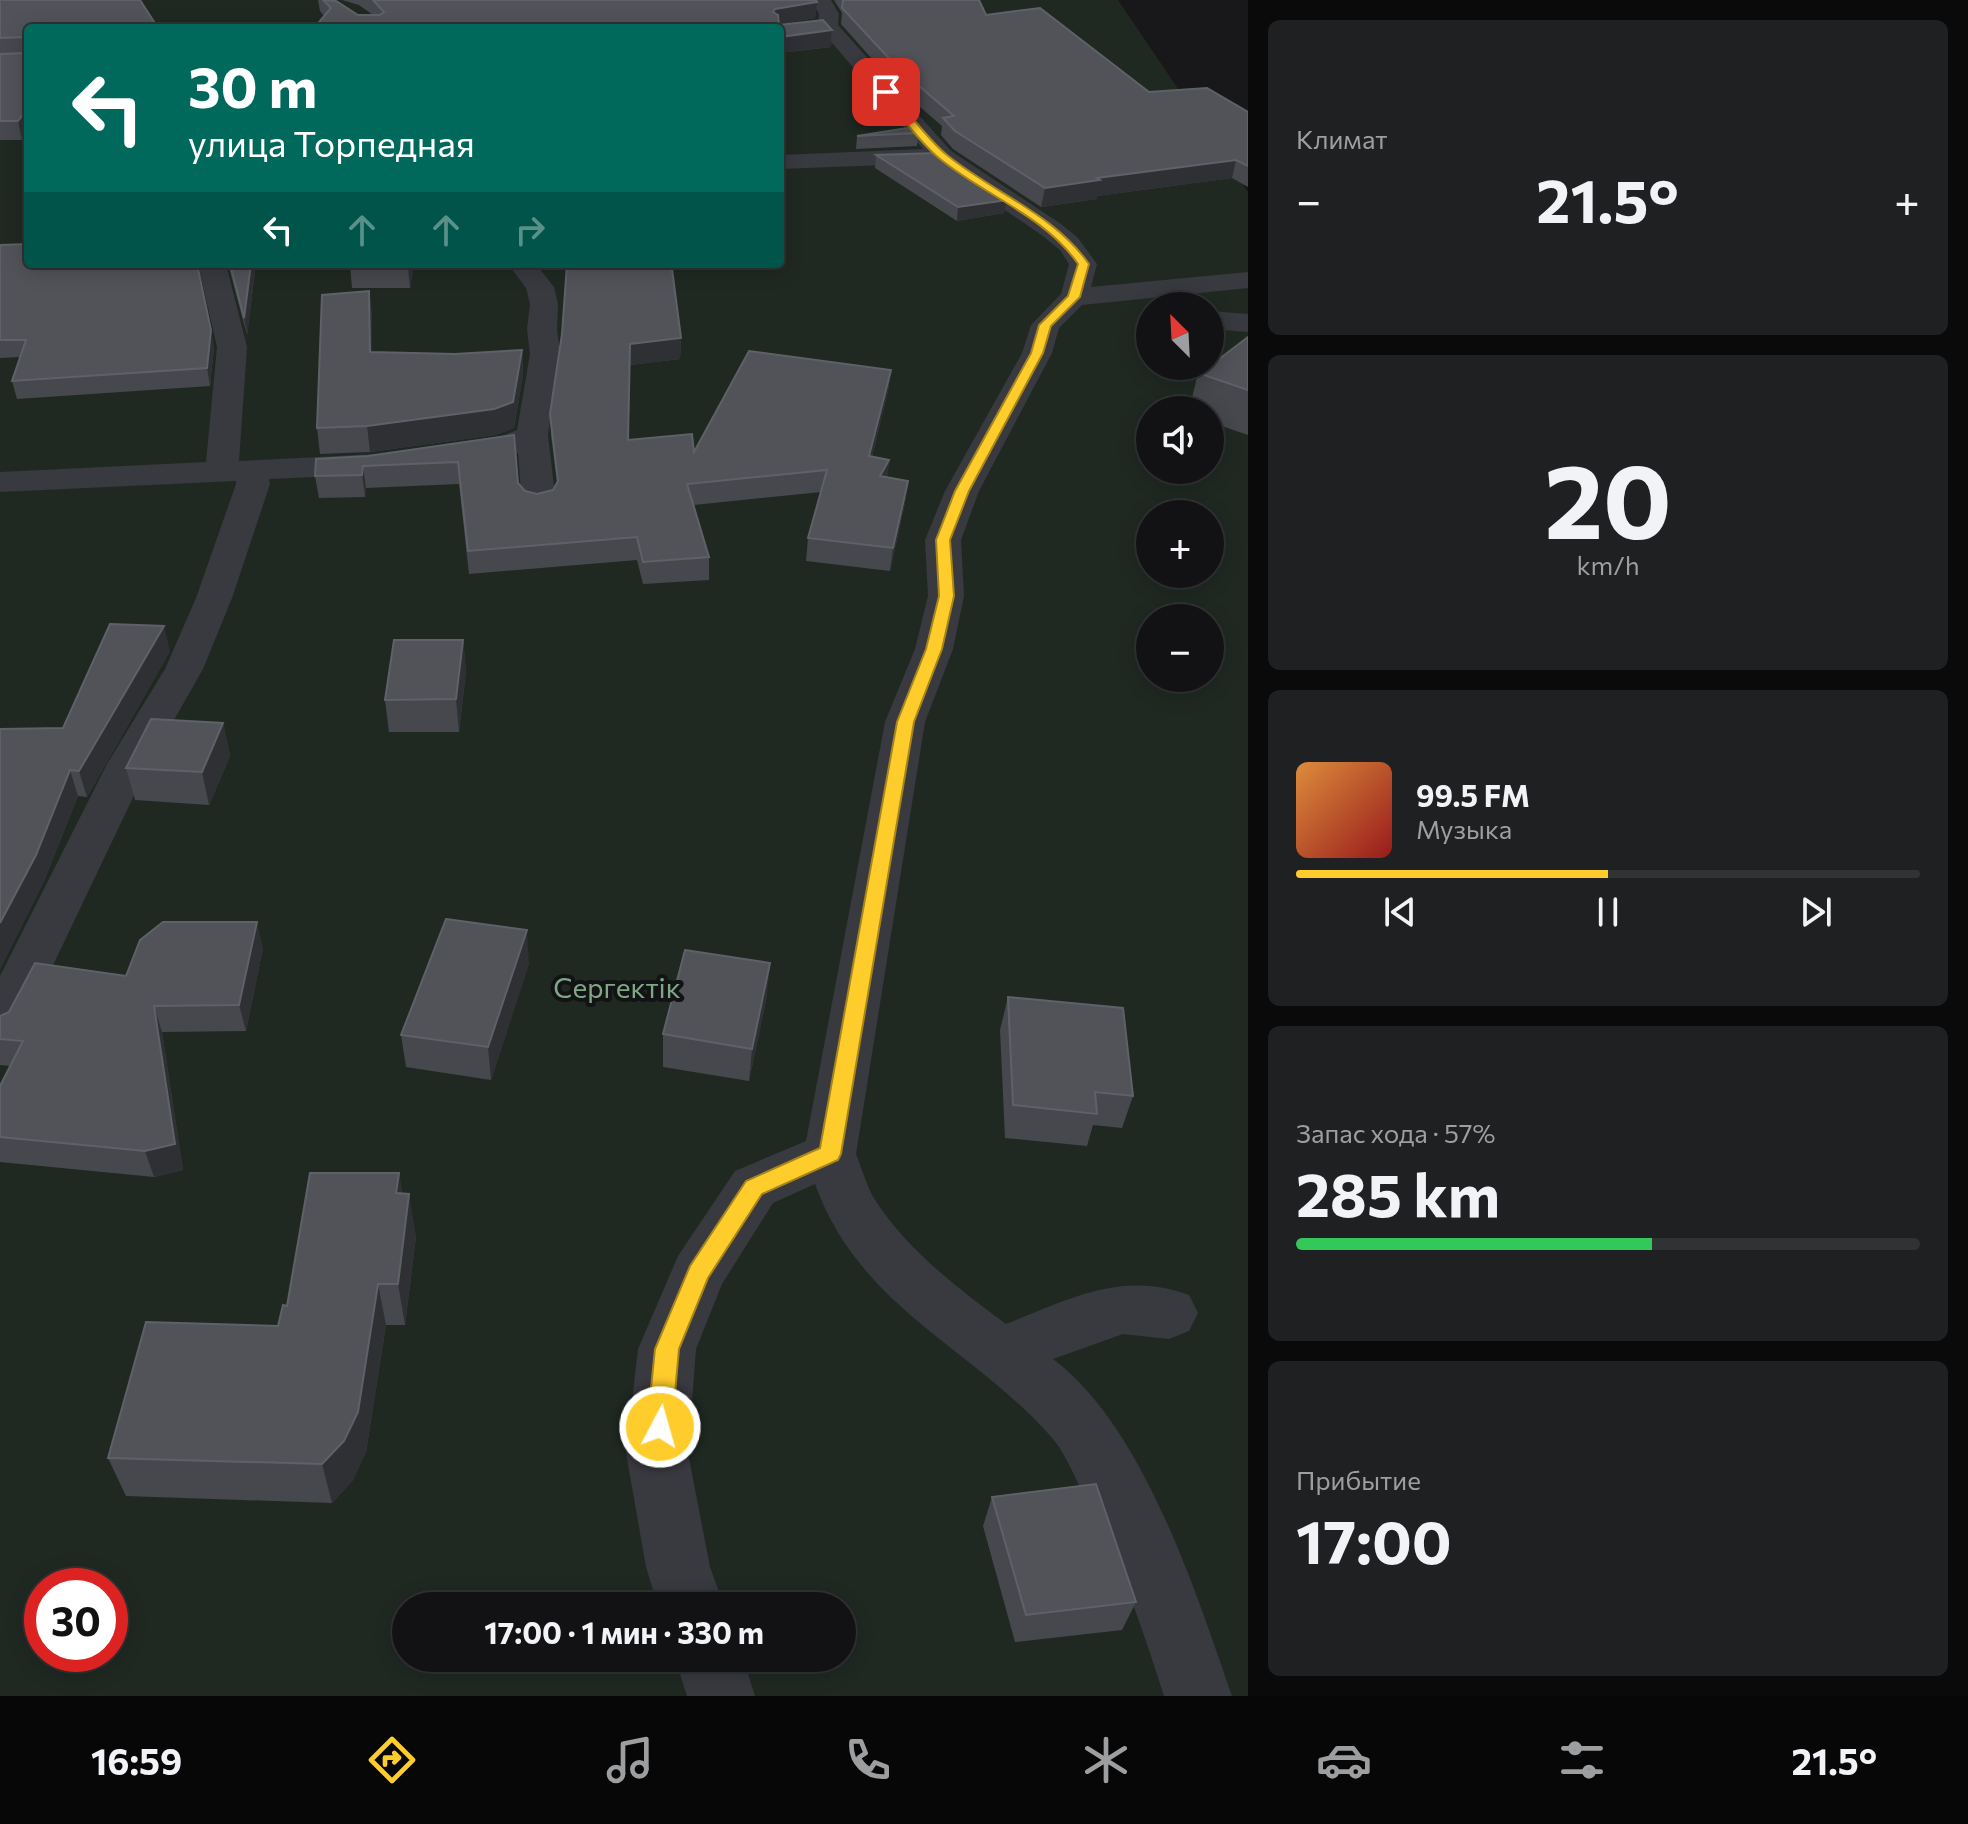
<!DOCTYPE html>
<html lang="ru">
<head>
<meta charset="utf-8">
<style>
	body { margin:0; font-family:Commissioner,sans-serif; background:#1f2022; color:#f1f3f6; height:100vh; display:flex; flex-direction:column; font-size:30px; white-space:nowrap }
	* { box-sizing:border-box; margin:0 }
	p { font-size:26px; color:#9c9ea0 }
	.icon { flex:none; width:44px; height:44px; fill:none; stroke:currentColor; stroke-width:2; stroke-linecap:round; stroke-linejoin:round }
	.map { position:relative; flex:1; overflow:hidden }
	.side { display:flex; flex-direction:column; gap:20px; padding:20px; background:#0a0a0b; width:720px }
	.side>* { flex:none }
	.top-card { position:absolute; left:24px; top:24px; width:760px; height:244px; border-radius:8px; box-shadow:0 4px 20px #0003,0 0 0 2px #313234; background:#00695c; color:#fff; overflow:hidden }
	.needle { width:52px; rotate:336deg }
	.controls { position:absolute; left:1136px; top:292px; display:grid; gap:16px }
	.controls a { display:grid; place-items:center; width:88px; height:88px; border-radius:50%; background:#121214; box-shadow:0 4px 20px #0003,0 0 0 2px #313234; font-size:40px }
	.speed { position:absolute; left:24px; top:1568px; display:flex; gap:16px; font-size:40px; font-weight:700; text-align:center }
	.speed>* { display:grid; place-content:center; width:104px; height:104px; border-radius:50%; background:#121214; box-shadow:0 4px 20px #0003,0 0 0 2px #313234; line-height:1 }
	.speed .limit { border:12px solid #d22; background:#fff; color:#111 }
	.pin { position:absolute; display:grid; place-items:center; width:68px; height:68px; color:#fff; margin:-34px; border-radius:16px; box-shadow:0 4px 12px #0006 }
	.me { position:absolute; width:88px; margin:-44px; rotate:6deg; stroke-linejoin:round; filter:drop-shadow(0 0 6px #0008) }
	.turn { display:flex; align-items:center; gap:28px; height:168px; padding:0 32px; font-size:36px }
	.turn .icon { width:104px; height:104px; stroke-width:2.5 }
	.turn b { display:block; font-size:56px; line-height:68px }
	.lanes { display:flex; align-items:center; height:76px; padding:0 32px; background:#0003; justify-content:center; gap:40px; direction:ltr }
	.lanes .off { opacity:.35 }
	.big { font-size:60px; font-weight:700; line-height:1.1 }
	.side .card { flex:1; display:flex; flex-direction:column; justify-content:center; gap:12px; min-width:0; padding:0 28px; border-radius:12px; background:#1f2022 }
	.side .dial { align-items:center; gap:0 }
	.dial b { font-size:104px; line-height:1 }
	.song { display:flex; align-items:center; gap:24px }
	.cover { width:96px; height:96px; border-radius:12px; background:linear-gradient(135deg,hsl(30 70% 55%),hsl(0 70% 35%)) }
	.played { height:8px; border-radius:4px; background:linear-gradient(90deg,#ffcd2b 50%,#313234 50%) }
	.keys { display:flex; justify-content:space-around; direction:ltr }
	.heat { display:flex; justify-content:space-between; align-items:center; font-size:44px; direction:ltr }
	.charge { height:12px; border-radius:6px; background:linear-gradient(90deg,#34c759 57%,#313234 0) }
	.trip { position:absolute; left:392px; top:1592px; width:464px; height:80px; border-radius:40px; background:#121214; box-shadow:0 4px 20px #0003,0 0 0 2px #313234; font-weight:700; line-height:80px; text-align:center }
	.menu { display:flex; height:128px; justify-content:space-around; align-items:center; background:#070708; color:#9c9ea0 }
	.menu .icon { width:56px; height:56px }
	.menu .selected { color:#ffcd2b }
	.menu b { font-size:36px; color:#f1f3f6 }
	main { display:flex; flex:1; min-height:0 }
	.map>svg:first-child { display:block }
</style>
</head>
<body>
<main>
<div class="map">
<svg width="1248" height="1696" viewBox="0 0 1248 1696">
	<rect width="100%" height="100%" fill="#18181a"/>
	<!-- green -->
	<path fill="#1f2922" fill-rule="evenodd" d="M0,0h1118l130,192v1504h-1248zM28,28h752v236h-752zM1150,306h60v60h-60zM1150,410h60v60h-60zM1150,514h60v60h-60zM1150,618h60v60h-60zM42,1586h68v68h-68zM406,1606h436v52h-436z"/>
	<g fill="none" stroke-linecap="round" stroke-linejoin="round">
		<!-- minor -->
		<g fill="#393940" fill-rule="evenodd">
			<path d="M811,0h20l8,14 -1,11 113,126 110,73 17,14 19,26 -6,23 157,-15v16l-166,17 -23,23 -7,25 -73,138 -18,49 3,56 -11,53 -28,73 -69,432c6,15 11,33 19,46 33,51 84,89 131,124 63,-25 116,-54 183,-29l9,18 -9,18 -20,8 -46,-5 -70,25c90,67 143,233 179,337h-68c-23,-72 -47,-143 -84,-209 -8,-16 -16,-35 -27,-48 -80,-92 -193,-130 -238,-255l-42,19 -51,81 -26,65 -8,104 22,114 14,39h-66l-12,-39 -20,-114 12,-104 40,-93 57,-85 71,-30 79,-419 30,-73 13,-53 -3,-56 20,-49 77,-138 9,-28 30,-31 8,-30 -9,-14 -17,-14 -107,-73 -156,6v-14l143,-6 -102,-119 -3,-4 1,-12z"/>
			<polygon points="198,264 226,264 247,347 239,461 377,454 389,457 393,464 389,471 377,474 269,479 270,484 232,598 203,669 149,764 25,1024 17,1037 0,1043 0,976 107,764 165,669 196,598 236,484 236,481 0,492 0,472 206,462 217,347"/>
			<polygon points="508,264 536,264 554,287 558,304 557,329 560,354 548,435 556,503 551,510 539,513 527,510 522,503 518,453 457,462 445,459 441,452 445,445 497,438 517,430 530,354 527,329 530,304 526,288"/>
			<polygon points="1210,311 1248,314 1248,332 1210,329"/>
			<polygon points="675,1658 743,1658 755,1696 687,1696"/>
		</g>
	</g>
	<!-- wall -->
	<g fill="#46484d">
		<polygon points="0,0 28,28 22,140 0,140"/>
		<polygon points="318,0 334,0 358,15 373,15 359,5 342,0 816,0 815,18 779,24 832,30 831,47 780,53 780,28 324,16 320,11"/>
		<polygon points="834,0 979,0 986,15 1149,92 1248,112 1248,187 1232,178 1097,196 1097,199 1041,207 953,149 941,135 942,126 896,86 841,24 842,13"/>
		<polygon points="918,133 917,146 856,149 857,136"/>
		<polygon points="876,155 1007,200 1004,213 957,221 875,168"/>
		<polygon points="0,245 214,347 210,386 17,399 12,381 20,357 0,358"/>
		<polygon points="228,264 256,264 247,335"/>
		<polygon points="350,264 414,264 410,288 352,288"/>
		<polygon points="539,264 670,264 681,338 680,359 630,365 628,439 694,452 891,370 888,391 872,457 889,460 887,478 908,481 905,503 890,571 806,561 808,538 821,492 694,505 709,557 709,580 643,584 637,560 469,574 459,484 366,488 365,497 319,498 315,476 368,456 514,435 518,483 525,491 537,494 553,490 557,483 551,435 550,414 562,334 567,264 542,267"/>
		<polygon points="369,291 372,316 372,352 455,354 522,350 523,375 514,428 495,435 370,452 320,454 317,428"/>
		<polygon points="1248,337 1248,435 1210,422 1210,410 1189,410 1198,373"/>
		<polygon points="463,640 466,671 459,732 389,732 385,700"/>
		<polygon points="170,651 87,797 78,796 44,881 0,969 0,729 63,728"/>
		<polygon points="223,723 230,756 209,805 135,800 126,768"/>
		<polygon points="263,948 246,1031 162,1032 183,1170 154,1177 0,1162 0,1086 10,1066 0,1065 0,1016 126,976"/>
		<polygon points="529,963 491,1080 406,1067 401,1035"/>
		<polygon points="767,996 749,1081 663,1067 663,1034"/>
		<polygon points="1008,997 1133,1096 1122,1128 1093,1125 1087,1146 1005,1138 1000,1030"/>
		<polygon points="399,1173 402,1193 416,1236 405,1325 386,1325 366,1452 353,1480 332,1503 126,1496 108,1458 278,1326 287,1306"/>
		<polygon points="992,1497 1136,1602 1122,1630 1015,1642 983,1526"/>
	</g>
	<!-- shaded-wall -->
	<g fill="#2f3034">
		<polygon points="817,2 815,18 775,25 773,12 775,9"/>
		<polygon points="832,30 831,47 780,53 780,37"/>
		<polygon points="28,108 28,133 22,140 18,121"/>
		<polygon points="1236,160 1232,178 1097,196 1097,199 1041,207 1045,188 1097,178"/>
		<polygon points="1007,200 1004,213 957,221 958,207"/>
		<polygon points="251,264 256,264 247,335 244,318"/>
		<polygon points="409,264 414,264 410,288 408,268"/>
		<polygon points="542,264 568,264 542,267"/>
		<polygon points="369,291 372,316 372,377 370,352"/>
		<polygon points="211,330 214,347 210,386 207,368"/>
		<polygon points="681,338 680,359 630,365 630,344"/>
		<polygon points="522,350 523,375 514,428 495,435 370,452 367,426"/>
		<polygon points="891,370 888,391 867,478 869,456"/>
		<polygon points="889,460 887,482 880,476"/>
		<polygon points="363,466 366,488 365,497 362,475"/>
		<polygon points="908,481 905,503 890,571 893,548"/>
		<polygon points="164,626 170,651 87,797 79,771"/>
		<polygon points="463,640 466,671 459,732 456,699"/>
		<polygon points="223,723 230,756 209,805 202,772"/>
		<polygon points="70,770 78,796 44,881 0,969 0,923"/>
		<polygon points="257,922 263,948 246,1031 239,1005"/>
		<polygon points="527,930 529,963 491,1080 488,1047"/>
		<polygon points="770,963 767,996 749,1081 752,1049"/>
		<polygon points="154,1006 162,1032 183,1170 154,1177 145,1151"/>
		<polygon points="399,1173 405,1215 396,1193"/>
		<polygon points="409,1194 416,1236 405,1325 398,1284"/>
		<polygon points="378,1284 386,1325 366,1452 353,1480 332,1503 322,1464"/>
	</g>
	<!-- building -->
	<g fill="#515359" stroke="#5f6168" stroke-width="2">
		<polygon points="0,0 140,0 158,28 28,28 28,108 18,121 0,121 0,54 26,53 26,37 0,38"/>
		<polygon points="323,0 336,1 358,15 380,15 384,12 373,0 816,0 817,2 775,9 773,12 778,15 779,25 823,20 832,30 780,37 780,28 314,28 331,8"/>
		<polygon points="843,0 979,0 986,15 1040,8 1149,92 1207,88 1248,112 1248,166 1236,160 1097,178 1100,180 1045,188 955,131 943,118 954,116 898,68 842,8"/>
		<polygon points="913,127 918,133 857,136"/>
		<polygon points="938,153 1007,200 958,207 876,155"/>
		<polygon points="28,244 28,264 197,264 211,330 207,368 12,381 26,340 0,340 0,245"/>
		<polygon points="230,264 251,264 244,318"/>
		<polygon points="350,264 409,264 408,268 350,268"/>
		<polygon points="567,264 670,264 672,269 681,338 630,344 628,440 692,434 694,452 749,351 891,370 869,456 889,460 880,476 908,481 893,548 808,538 827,470 687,484 709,557 643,562 637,537 468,551 458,462 363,466 362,475 315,476 316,459 368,456 514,435 518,483 525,491 537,494 553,490 558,481 550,414 562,334"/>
		<polygon points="369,291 370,352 455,354 522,350 513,402 494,409 367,426 317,428 322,295"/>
		<polygon points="1248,337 1248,390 1198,373 1210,366"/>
		<polygon points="110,624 164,626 79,771 70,770 36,855 0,923 0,729 63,728"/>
		<polygon points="394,640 463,640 456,699 385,700"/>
		<polygon points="151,719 223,723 202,772 126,768"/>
		<polygon points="446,919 527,930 488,1047 401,1035"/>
		<polygon points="163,922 257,922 239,1005 154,1006 175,1144 145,1151 0,1137 0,1086 23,1041 0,1039 0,1016 9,1012 35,963 126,976 140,940"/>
		<polygon points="685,950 770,963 752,1049 663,1034"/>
		<polygon points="1008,997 1123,1008 1133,1096 1095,1092 1097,1114 1013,1105"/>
		<polygon points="310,1173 399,1173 396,1193 409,1194 398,1284 378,1284 358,1412 344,1441 322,1464 108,1458 146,1322 278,1326 283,1305 287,1306"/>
		<polygon points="1096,1484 1136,1602 1026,1615 992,1497"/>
	</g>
	<!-- route -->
	<path fill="#ffcd2b" stroke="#a6851c" stroke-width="2" d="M883,90h6c19,21 37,48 58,65 47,38 107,59 142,109l-9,33 -29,29 -8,27 -74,138 -19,49 4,56 -12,53 -28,73 -73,432 -3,6 -76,34 -54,84 -29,71 -7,78 -3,8 -9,4 -9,-4 -4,-8 8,-78 35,-83 56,-85 74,-33 77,-426 29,-73 13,-53 -3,-56 19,-49 76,-138 8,-28 29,-29 10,-32c-33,-48 -94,-69 -138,-105 -21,-17 -39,-44 -57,-65z"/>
	<g text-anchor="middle" stroke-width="8" stroke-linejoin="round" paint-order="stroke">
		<!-- park labels -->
		<g font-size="28" fill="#7fa786" stroke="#131315">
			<text x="617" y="998">Сергектік</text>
		</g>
	</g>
</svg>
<div class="controls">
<a><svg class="needle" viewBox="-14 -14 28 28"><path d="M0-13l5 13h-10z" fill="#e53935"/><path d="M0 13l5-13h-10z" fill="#9c9ea0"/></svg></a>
<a><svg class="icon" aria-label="sound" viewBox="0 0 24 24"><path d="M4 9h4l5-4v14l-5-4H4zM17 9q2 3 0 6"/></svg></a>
<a>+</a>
<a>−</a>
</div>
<div class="speed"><div class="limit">30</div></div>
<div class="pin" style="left:886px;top:92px;background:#d93025"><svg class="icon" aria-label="arrive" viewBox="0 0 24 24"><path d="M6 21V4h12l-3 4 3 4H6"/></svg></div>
<svg class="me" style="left:660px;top:1427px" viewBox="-20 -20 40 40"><circle r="17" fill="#ffcd2b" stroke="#fff" stroke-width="3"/><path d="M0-11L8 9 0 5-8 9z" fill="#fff"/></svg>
<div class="trip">17:00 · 1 мин · 330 m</div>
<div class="top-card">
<div class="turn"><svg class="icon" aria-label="left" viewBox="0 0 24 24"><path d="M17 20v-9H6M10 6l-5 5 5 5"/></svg><div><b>30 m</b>улица Торпедная</div></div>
<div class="lanes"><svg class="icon" aria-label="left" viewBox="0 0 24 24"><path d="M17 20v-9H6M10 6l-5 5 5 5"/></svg><svg class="icon off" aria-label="ahead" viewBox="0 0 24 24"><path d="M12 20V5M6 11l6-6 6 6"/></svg><svg class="icon off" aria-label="ahead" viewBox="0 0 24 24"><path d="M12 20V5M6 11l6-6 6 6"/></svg><svg class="icon off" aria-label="right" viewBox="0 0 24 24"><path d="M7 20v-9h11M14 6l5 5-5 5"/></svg></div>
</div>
</div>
<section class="side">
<div class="card"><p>Климат</p>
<div class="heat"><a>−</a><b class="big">21.5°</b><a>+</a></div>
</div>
<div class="card dial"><b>20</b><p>km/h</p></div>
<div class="card">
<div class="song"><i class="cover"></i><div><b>99.5 FM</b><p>Музыка</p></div></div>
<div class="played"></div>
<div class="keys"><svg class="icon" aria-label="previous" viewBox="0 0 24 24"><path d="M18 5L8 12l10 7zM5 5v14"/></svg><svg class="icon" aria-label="pause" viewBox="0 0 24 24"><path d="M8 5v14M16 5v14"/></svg><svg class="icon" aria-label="next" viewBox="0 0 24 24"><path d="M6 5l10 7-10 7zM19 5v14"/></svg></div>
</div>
<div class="card"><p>Запас хода · 57%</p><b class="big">285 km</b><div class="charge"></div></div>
<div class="card"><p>Прибытие</p><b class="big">17:00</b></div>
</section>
</main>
<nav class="menu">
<b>16:59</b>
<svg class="icon selected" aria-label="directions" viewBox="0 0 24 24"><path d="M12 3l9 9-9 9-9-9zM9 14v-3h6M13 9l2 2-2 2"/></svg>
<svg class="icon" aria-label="music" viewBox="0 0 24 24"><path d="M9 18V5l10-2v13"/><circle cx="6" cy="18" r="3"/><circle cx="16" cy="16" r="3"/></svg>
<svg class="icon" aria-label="phone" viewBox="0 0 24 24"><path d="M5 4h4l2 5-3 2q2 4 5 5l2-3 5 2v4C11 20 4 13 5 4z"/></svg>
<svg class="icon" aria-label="climate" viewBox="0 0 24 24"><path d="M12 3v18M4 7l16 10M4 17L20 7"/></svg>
<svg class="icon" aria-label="car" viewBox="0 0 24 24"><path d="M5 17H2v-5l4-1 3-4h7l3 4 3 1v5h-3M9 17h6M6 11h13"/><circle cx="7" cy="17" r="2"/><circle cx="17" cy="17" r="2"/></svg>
<svg class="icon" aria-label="filters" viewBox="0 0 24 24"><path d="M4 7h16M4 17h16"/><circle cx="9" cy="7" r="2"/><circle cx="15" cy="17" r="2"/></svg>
<b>21.5°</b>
</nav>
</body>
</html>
